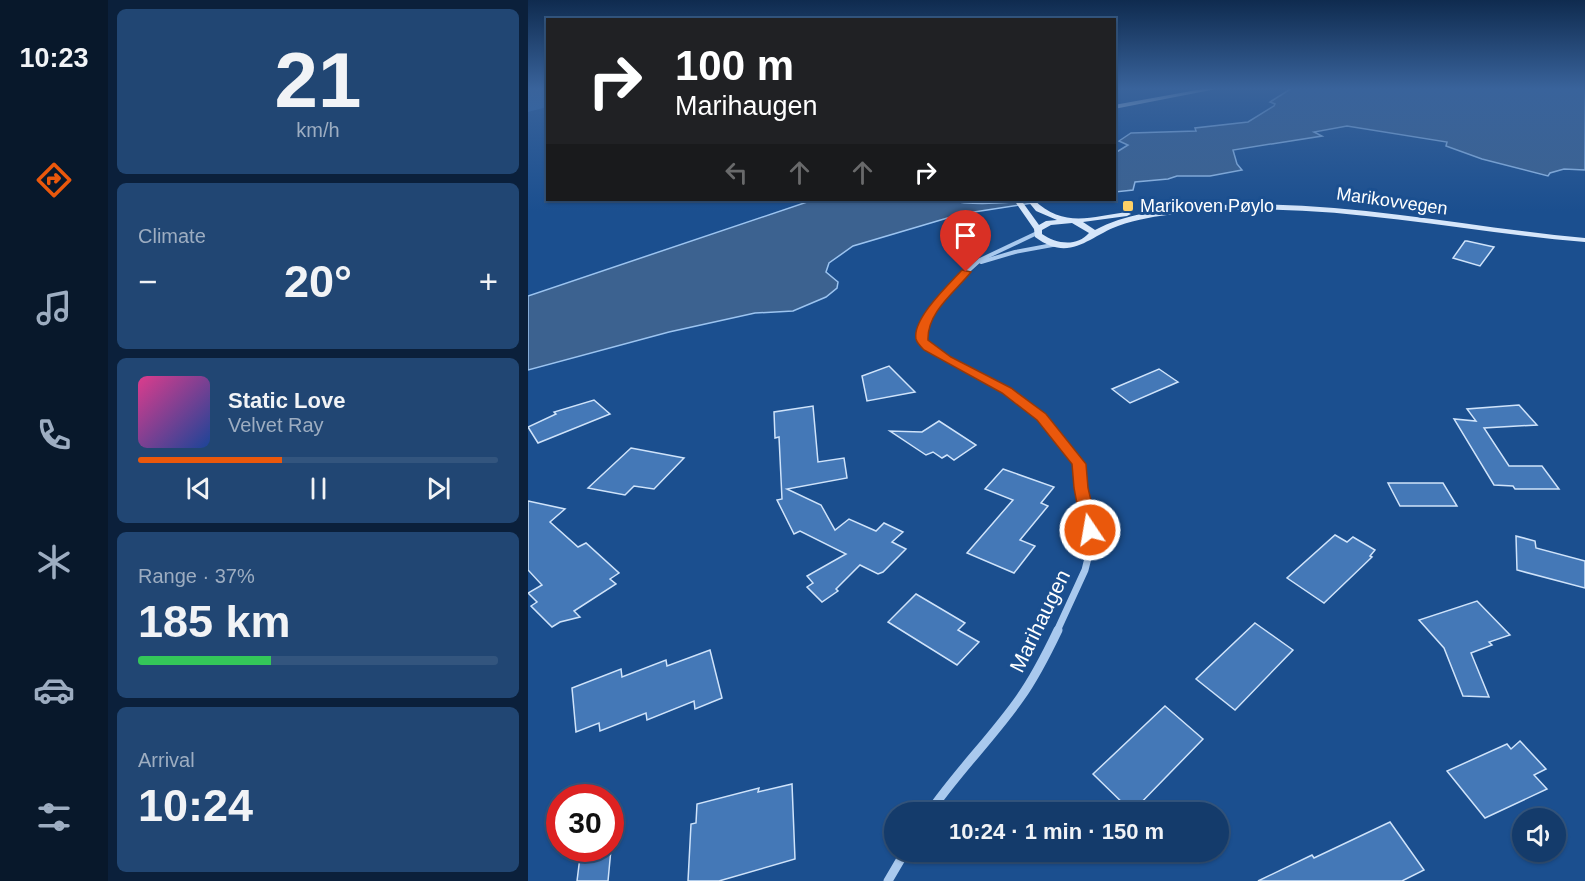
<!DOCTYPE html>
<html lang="en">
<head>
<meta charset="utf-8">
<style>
	body { margin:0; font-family:Helvetica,sans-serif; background:#214673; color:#f1f3f6; height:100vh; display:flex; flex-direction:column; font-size:22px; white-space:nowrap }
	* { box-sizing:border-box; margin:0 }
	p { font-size:20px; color:#9dadc1 }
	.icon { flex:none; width:33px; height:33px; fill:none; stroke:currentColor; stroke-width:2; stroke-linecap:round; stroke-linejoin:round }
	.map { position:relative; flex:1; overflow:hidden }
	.side { display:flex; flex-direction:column; gap:9px; padding:9px; background:#0b203b; width:420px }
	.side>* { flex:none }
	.hud { position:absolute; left:18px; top:18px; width:570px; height:183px; border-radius:0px; box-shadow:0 2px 4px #0004,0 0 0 2px #33557e; background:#202124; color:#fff; overflow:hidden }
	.buttons { position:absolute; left:984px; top:808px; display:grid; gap:12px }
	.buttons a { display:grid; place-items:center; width:54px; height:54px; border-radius:50%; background:#143b6b; box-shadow:0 2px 4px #0004,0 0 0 2px #33557e; font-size:30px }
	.speed { position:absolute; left:18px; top:784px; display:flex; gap:12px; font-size:30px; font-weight:700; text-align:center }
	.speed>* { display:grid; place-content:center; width:78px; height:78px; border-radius:50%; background:#143b6b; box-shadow:0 2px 4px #0004,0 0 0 2px #33557e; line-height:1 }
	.speed .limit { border:9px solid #d22; background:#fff; color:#111 }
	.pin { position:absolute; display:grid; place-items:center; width:51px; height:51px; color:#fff; margin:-62px -26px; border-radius:50% 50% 50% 0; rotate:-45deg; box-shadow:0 0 6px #0007 }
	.pin .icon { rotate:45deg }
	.me { position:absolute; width:66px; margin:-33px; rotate:348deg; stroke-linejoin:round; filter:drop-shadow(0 0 4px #0008) }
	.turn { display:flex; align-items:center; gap:21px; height:126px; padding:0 30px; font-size:27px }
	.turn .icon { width:78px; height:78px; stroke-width:2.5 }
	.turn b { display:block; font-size:42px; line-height:51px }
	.lanes { display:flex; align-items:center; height:57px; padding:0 30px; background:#0003; justify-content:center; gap:30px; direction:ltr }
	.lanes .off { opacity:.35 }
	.big { font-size:45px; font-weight:800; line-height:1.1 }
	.side .card { flex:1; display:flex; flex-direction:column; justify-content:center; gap:9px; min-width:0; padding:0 21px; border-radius:9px; background:#214673 }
	.side .dial { align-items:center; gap:0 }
	.dial b { font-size:78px; line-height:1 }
	.song { display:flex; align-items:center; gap:18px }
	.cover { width:72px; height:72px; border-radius:9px; background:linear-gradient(135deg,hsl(330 70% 55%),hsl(220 70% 35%)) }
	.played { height:6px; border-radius:3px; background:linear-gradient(90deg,#ea580c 40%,#33557e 40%) }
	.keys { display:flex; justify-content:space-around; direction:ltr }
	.heat { display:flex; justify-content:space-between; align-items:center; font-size:33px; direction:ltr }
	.charge { height:9px; border-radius:4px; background:linear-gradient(90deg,#34c759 37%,#33557e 0) }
	.trip { position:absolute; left:356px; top:802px; width:345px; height:60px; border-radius:30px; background:#143b6b; box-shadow:0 2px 4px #0004,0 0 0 2px #33557e; font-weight:800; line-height:60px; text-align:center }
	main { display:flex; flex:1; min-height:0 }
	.tab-bar { display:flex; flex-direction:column; width:108px; justify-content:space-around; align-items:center; background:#08182b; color:#9dadc1 }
	.tab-bar .icon { width:42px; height:42px }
	.tab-bar .on { color:#ea580c }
	.tab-bar b { font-size:27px; color:#f1f3f6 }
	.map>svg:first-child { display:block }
</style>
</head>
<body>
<main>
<nav class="tab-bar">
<b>10:23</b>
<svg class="icon on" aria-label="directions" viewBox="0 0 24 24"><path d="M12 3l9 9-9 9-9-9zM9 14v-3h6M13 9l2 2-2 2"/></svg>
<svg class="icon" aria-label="music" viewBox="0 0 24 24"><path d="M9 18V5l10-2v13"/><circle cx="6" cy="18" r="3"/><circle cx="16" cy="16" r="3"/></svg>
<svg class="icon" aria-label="phone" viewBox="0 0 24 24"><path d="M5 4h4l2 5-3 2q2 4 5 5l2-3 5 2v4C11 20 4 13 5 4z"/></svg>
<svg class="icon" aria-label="climate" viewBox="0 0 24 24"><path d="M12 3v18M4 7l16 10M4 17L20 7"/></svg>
<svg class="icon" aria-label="car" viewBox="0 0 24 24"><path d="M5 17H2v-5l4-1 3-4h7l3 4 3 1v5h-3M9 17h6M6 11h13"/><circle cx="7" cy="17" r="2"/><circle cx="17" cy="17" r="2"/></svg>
<svg class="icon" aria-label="filters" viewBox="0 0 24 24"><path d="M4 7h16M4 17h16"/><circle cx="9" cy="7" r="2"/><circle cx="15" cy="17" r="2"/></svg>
</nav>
<section class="side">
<div class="card dial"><b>21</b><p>km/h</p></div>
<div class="card"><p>Climate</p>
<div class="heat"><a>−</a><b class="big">20°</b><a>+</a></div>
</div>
<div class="card">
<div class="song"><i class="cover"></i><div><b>Static Love</b><p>Velvet Ray</p></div></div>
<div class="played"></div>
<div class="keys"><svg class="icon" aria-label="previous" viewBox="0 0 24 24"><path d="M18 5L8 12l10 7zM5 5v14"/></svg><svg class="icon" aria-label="pause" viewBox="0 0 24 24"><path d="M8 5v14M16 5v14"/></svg><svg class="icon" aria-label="next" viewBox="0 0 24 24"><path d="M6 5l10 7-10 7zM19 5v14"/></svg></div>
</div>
<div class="card"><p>Range · 37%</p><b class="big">185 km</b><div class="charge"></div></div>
<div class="card"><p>Arrival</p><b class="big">10:24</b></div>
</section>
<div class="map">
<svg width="1057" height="881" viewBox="0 0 1057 881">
	<rect width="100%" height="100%" fill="#1b4f8f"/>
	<!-- green -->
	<polygon fill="#2e69ad" points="0,88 19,88 19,107 0,112"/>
	<!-- water -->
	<g fill="#3c6290" stroke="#9cc4f0" stroke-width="1.5">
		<polygon points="764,88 1057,88 1057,170 1036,169 1022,173 1020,176 954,159 918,146 919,142 819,126 786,132 794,136 705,150 709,164 714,170 682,176 649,176 640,179 607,182 605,190 587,192 587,153 600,145 591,141 603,133 668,131 667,128 720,122 746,106 747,104 742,102"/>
		<path d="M285,200h134c37,8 68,0 105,0l-91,14 -108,32 -24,17 -3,9 12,10 -1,6 -11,9 -33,14 -38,2 -86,19 -141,38v-74z"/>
	</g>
	<!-- building -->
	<g fill="#4478b7" stroke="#cfe3fa" stroke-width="1.5">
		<polygon points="937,241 939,241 966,247 952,266 925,258"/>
		<polygon points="361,366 387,392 339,401 334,376"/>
		<polygon points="631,369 650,382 602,403 584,389"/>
		<polygon points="66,400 82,414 10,443 0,427 28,414 26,412"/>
		<polygon points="991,405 1009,425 956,428 981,466 1014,466 1031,489 987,489 985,486 966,485 926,419 948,421 939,409"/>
		<polygon points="285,406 290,462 316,458 319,478 259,489 293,505 307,530 321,519 348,531 356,523 375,532 364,542 378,549 355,572 350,574 332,565 308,589 310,591 294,602 279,587 285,583 279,576 318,554 272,531 266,534 249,500 254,499 251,437 247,438 246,412"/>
		<polygon points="411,421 448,445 426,460 419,455 414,458 405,452 398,455 362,431 394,432"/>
		<polygon points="103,448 156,458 126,489 106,486 97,495 60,488"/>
		<polygon points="475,469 526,487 513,503 520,506 492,540 507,546 486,573 439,553 485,500 457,489"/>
		<polygon points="860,483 915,483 929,506 872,506"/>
		<polygon points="0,501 37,509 22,522 50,547 58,543 91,573 82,579 88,584 46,611 52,617 32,622 24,627 3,606 9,602 0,593 14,585 0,570"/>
		<polygon points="807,535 819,542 825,537 847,550 842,556 844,557 796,603 759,578"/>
		<polygon points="988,536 1007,541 1008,548 1057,561 1057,588 989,570"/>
		<polygon points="388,594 437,623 430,630 451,642 429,665 360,622"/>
		<polygon points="949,601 982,635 961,642 964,645 943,653 961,697 935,696 916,648 891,620"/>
		<polygon points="727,623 765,650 707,710 668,679"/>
		<polygon points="182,650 194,698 167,709 166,701 119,720 118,713 72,731 71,723 48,732 44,688 93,669 94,677 138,660 139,666"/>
		<polygon points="637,706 675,739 604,812 565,774"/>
		<polygon points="992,741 1018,769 1006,775 1019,789 957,818 919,771 979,744 983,749"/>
		<polygon points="264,784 267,859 191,881 160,881 163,824 168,823 169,804 231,788 230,792"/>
		<polygon points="862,822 896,870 874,881 730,881 784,855 786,858"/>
		<polygon points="53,849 83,849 80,881 49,881"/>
	</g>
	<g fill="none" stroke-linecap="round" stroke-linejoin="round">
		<!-- minor-far3 -->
		<g stroke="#a9c9ee" stroke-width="4">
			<polyline points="453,262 487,252 530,244"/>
			<polyline points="419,290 452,260 509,233"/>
		</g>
		<!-- minor-far2 -->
		<polyline stroke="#a9c9ee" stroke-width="5" points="421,289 401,317 394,341 400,348 478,391 513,417 530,439"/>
		<!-- minor-far1 -->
		<polyline stroke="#a9c9ee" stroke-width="7" points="529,437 551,464 553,488 562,530 562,550 557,570 529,631"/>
		<!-- minor -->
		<g stroke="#a9c9ee" stroke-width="9">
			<path d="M401,813c28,-41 63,-75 91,-115 15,-21 27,-45 38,-68"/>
			<polyline points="360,881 377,852"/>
		</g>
		<!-- secondary -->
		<g fill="#d6e6fa" fill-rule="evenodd">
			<polygon points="680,88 693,88 586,109 586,105"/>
			<path d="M486,200h7l18,25 7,-4 11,-1 -21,-9 -9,-11h7c29,28 57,17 93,12l4,2 -4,2 -44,6 12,8c30,-16 65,-20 98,-23 132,-12 261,19 392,31v4c-136,-11 -271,-45 -409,-28 -19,2 -39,5 -58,12 -30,11 -48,37 -83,11l-1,-8zM544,223l17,10c-12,14 -33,11 -47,1v-4l9,-5z"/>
		</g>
	</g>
	<!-- sky -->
	<linearGradient id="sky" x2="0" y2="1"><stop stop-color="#0f2b4f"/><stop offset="0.42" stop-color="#39639b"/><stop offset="1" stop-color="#39639b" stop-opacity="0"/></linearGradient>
	<rect width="1057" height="211" fill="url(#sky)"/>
	<!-- route -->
	<path fill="#ea580c" stroke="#983908" stroke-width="1.5" d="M434,270l9,2c-16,20 -44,40 -43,68l23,17 60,31 35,26 40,50 2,24 10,42 -2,4h-11l-3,-4 -8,-42 -2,-24 -35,-44 -35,-27 -78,-43c-3,-3 -7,-7 -8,-11 -4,-20 33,-55 46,-69z"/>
	<!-- markers -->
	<rect fill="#ffd166" stroke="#1b4f8f" stroke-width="2" x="594" y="200" width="12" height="12" rx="3"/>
	<g text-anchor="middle" stroke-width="6" stroke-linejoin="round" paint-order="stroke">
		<!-- far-street labels -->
		<g font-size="18" fill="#fff" stroke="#1b4f8f">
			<text transform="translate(864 201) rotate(8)" y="6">Marikovvegen</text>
		</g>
		<!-- far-poi labels -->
		<g font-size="18" fill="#fff" stroke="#1b4f8f" text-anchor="start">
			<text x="612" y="212">Marikoven Pøylo</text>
		</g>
		<!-- street labels -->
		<g font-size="21" fill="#fff" stroke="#1b4f8f">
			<text transform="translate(512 621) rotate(-64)" y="7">Marihaugen</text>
		</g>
	</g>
</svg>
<div class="buttons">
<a><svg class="icon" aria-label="sound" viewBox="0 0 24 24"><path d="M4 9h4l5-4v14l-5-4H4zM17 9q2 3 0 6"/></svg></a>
</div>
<div class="speed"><div class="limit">30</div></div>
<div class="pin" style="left:438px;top:272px;background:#d93025"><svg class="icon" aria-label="arrive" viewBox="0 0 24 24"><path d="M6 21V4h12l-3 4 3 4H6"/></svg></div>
<svg class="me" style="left:562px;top:530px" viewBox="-20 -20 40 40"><circle r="17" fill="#ea580c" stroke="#fff" stroke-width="3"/><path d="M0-11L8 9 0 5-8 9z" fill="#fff"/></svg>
<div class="trip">10:24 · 1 min · 150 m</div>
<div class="hud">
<div class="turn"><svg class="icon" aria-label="right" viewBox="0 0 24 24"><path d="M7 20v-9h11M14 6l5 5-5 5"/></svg><div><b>100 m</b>Marihaugen</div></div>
<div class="lanes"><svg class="icon off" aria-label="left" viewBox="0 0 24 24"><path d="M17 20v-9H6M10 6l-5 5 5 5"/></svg><svg class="icon off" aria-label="ahead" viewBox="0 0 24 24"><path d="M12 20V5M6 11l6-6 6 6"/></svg><svg class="icon off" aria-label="ahead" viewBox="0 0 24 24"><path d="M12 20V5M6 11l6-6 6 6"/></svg><svg class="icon" aria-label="right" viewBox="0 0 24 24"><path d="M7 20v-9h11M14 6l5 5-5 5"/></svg></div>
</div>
</div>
</main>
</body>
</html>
